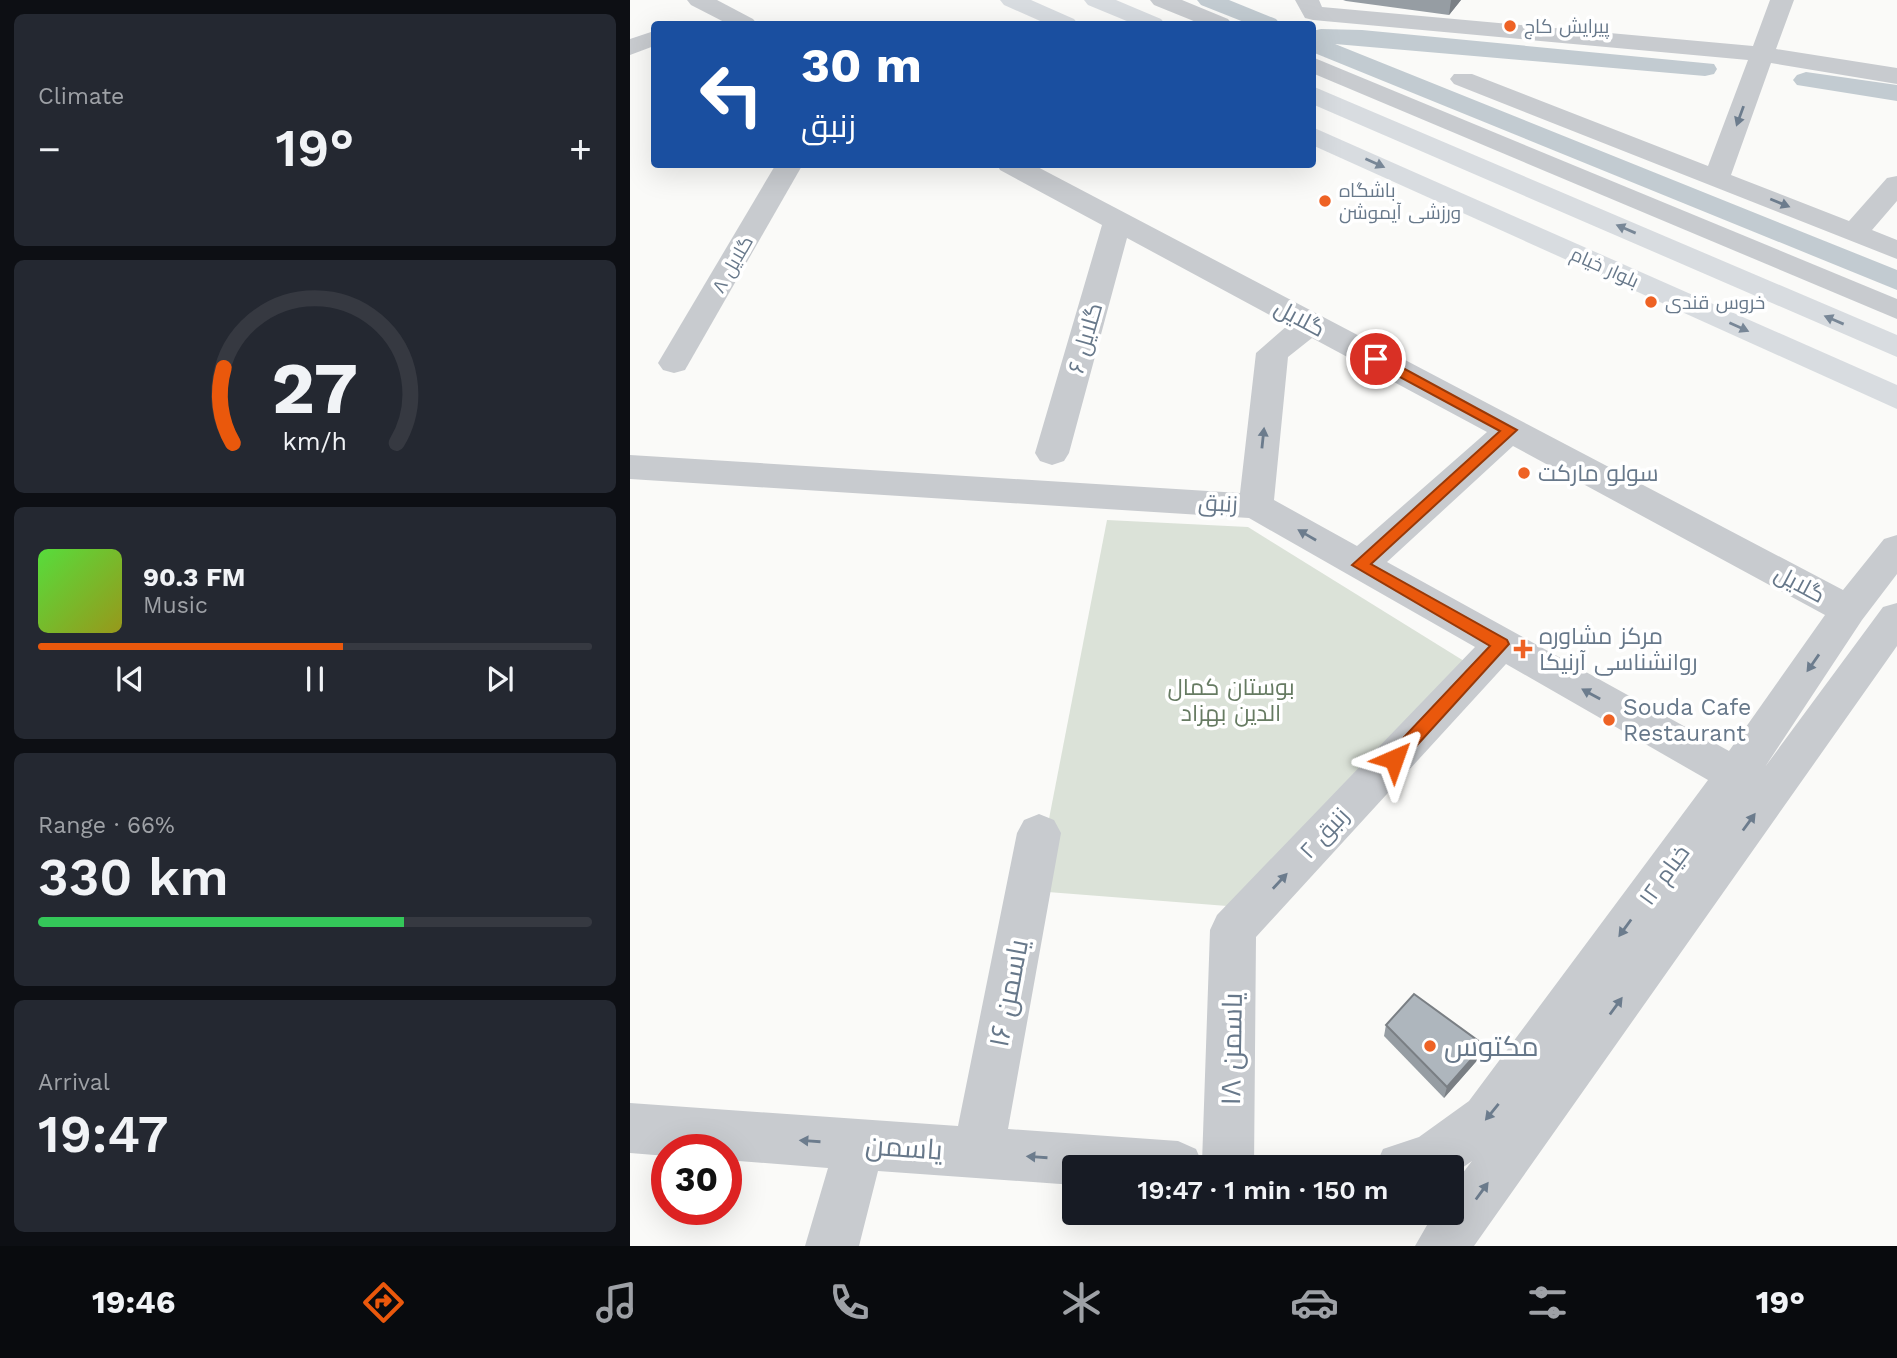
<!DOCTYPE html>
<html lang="en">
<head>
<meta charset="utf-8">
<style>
	body { margin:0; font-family:"Work Sans",Cairo,sans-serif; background:#242831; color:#f1f3f6; height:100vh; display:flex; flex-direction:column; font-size:26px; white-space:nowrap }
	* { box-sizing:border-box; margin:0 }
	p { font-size:23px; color:#9ea1a6 }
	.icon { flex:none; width:38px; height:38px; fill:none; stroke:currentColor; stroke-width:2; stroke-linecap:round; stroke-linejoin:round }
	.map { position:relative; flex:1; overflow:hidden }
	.panel { display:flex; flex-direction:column; gap:14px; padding:14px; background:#0d0f14; width:630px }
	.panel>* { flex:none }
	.guide { position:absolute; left:21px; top:21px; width:665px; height:147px; border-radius:7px; box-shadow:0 7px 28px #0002; background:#1a4fa0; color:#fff; overflow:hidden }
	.speed { position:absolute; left:21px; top:1134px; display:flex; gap:14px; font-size:35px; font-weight:700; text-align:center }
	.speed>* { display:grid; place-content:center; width:91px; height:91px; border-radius:50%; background:#171b24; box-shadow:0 7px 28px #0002; line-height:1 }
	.speed .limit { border:10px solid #d22; background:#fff; color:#111 }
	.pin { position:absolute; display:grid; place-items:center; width:60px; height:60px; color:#fff; margin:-30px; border:4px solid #fff; border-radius:50%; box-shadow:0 2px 7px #0007 }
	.me { position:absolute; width:77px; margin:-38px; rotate:43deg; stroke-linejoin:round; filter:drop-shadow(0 0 5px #0008) }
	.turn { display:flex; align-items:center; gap:24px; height:147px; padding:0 35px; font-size:32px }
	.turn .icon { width:91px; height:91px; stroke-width:2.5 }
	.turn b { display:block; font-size:49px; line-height:60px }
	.big { font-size:52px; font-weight:600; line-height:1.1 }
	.panel .widget { flex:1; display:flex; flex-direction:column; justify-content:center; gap:10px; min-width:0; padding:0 24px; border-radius:10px; background:#242831 }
	.panel .dial { align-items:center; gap:0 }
	.dial svg { height:182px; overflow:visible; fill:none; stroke:#363941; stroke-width:7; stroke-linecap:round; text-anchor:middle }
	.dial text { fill:#f1f3f6; stroke:none }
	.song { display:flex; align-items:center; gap:21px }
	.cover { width:84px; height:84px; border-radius:10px; background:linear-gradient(135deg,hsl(110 70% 55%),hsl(60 70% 35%)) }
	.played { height:7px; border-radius:4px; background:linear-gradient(90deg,#ea580c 55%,#363941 55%) }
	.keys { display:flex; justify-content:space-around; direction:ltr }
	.heat { display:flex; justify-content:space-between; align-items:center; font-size:38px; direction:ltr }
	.charge { height:10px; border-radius:5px; background:linear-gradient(90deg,#34c759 66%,#363941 0) }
	.trip { position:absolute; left:432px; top:1155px; width:402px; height:70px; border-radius:7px; background:#171b24; box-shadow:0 7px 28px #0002; font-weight:600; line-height:70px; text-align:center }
	.dock { display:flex; height:112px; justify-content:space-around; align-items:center; background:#090b0e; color:#9ea1a6 }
	.dock .icon { width:49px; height:49px }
	.dock .current { color:#ea580c }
	.dock b { font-size:32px; color:#f1f3f6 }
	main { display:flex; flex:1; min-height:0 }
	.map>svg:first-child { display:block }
</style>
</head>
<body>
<main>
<section class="panel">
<div class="widget"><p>Climate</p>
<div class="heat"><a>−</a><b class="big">19°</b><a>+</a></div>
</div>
<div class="widget dial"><svg viewBox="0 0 100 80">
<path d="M14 69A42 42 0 1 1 86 69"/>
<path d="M14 69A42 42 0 0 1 10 36" stroke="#ea580c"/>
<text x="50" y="56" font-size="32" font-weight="700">27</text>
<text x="50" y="72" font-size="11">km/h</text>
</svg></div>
<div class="widget">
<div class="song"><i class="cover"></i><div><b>90.3 FM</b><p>Music</p></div></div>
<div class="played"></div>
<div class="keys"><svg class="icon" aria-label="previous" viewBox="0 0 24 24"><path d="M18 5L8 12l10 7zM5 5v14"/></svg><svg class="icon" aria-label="pause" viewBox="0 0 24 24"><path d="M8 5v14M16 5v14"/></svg><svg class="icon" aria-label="next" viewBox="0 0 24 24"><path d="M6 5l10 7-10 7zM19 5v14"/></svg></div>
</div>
<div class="widget"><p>Range · 66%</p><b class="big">330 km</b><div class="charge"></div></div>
<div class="widget"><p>Arrival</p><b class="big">19:47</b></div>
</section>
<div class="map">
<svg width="1267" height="1246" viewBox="0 0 1267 1246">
	<rect width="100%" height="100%" fill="#fafaf8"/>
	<!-- green -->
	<polygon fill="#dbe2d8" points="477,520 618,527 855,674 610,907 405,891"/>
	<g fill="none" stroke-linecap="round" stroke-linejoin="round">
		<!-- canal -->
		<g fill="#c2cbd1" fill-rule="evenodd">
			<polygon points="567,0 599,0 646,19 650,24 619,24 571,5"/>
			<polygon points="691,29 732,30 1084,64 1087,69 1084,74 1075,76 705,44 1267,270 1267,290 682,52 682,31"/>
			<polygon points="1176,72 1267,85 1267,101 1167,85 1163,80 1167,75"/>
		</g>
		<!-- minor -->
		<g fill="#c8cbcf" fill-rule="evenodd">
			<polygon points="57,0 87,0 123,19 127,24 98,24 61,5"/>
			<polygon points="520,0 552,0 598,19 602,24 571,24 524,5"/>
			<polygon points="665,0 689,0 692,7 1123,46 1140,0 1164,0 1146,49 1267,68 1267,84 1141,63 1101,175 1219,221 1257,178 1267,176 1267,201 1242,230 1267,240 1267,259 824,84 820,79 824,74 842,74 1078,166 1118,60 683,20 675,18"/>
			<polygon points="24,31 24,46 0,55 0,39"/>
			<polygon points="682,57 1267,299 1267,319 682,73"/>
			<polygon points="146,164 173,164 55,370 44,373 33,370 28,363"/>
			<path d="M367,164h35l811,426 41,-51 13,-4v39l-35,46 -97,147 118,-160 14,-4v43l-423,600h-59l19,-33h18v-26l20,-26 -20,14v-8h-77l8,-18 36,-12 50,-36 239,-321 -202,-116 -250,273 -2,230h-180v18l-196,-14 -19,75h-54l23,-78 -102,-8v-10h-59v6l-37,-3v-50l328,23 59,-293 7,-13 15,-6 15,6 7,13 -53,296 170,12 18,8 6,14 8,-233 7,-15 258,-268 -226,-129 -619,-39v-24l610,38 16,-140 32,-28 -161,-87 -58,215 -5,8 -12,4 -12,-4 -5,-8 67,-228 -102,-55zM682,338l175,94 -130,114 -83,-46 14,-143zM883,446l312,169 -96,136 -342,-189z"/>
		</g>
		<!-- major -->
		<g fill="#d8dce0" fill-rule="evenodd">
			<polygon points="370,0 401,0 444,19 448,24 417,24 374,5"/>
			<polygon points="454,0 486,0 531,19 535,24 504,24 458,5"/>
			<polygon points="682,86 1267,335 1267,357 682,104"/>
			<polygon points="682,127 1267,385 1267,409 682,145"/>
		</g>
	</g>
	<!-- wall -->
	<g fill="#969da3">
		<polygon points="713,0 831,0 819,15 716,1"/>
		<polygon points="756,1025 851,1056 814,1098 754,1036"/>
	</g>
	<!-- shaded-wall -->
	<g fill="#7a7f84">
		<polygon points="821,0 831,0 819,15"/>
		<polygon points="854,1045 851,1056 814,1098 817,1087"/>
	</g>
	<!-- building -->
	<polygon fill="#aeb6bd" stroke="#7a7f84" stroke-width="2" points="784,994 854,1045 817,1087 756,1025"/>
	<!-- one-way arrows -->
	<defs><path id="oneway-solid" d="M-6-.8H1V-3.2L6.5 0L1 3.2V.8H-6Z" transform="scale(1.75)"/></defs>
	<g fill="#6c7c8d">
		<use href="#oneway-solid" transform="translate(1110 116) rotate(110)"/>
		<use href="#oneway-solid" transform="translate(1150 203) rotate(22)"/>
		<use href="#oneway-solid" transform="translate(633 438) rotate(-84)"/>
		<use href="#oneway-solid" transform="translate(677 535) rotate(-150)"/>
		<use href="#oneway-solid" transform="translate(1183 663) rotate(125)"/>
		<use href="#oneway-solid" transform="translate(961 694) rotate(-151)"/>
		<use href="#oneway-solid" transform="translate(1119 822) rotate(-54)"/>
		<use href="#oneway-solid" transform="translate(650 881) rotate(-47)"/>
		<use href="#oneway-solid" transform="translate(995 928) rotate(126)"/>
		<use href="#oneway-solid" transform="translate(986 1006) rotate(-54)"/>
		<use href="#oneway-solid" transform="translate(862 1112) rotate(129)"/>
		<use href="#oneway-solid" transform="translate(180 1141) rotate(-176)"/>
		<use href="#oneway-solid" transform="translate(407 1157) rotate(-176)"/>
		<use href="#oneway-solid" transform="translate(852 1191) rotate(-54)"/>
	</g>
	<g fill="#788797">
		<use href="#oneway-solid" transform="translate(745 163) rotate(24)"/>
		<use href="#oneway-solid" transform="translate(996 229) rotate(-157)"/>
		<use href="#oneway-solid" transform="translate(1204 320) rotate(-157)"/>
		<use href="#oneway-solid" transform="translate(1109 327) rotate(24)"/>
	</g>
	<!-- route -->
	<polygon fill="#ea580c" stroke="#983908" stroke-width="2" points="742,356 751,356 887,430 741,564 877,640 879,644 770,764 764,766 755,759 758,754 860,646 722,565 870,431 742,362"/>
	<!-- markers -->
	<g fill="#ee6224" stroke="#fff" stroke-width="2.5">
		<circle cx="880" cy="26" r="7"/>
		<circle cx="695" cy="201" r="7"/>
		<circle cx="1021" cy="302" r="7"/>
		<circle cx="894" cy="473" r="7"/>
		<path d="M889.5 638.5h7v7h7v7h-7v7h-7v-7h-7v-7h7z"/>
		<circle cx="979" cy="720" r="7"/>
		<circle cx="800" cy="1046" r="7"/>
	</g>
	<g text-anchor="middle" stroke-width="7" stroke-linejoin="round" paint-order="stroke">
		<!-- far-poi labels -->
		<g font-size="19" fill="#67788a" stroke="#fff" text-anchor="start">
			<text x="894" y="33">پیرایش کاج</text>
			<text x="709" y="197">باشگاه<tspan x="709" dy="22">ورزشی آیموشن</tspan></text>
			<text x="1035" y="309">خروس قندی</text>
		</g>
		<!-- far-street labels -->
		<g font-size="19" fill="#67788a" stroke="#fff">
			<text transform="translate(102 264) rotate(-60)" y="7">گلایل ۸</text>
			<text transform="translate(975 267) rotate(24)" y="7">بلوار خیام</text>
		</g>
		<!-- street labels -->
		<g font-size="23" fill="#67788a" stroke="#fff">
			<text transform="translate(670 318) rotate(28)" y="8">گلایل</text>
			<text transform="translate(455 338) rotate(-74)" y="8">گلایل ۶</text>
			<text transform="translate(588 503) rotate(3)" y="8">زنبق</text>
			<text transform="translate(1170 584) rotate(28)" y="8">گلایل</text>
			<text transform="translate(694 833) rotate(-47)" y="8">زنبق ۲</text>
			<text transform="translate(1034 875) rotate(-54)" y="8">خیام ۱۲</text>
		</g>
		<!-- poi labels -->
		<g font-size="23" fill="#67788a" stroke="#fff" text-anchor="start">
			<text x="908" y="481">سولو مارکت</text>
			<text x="909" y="644">مرکز مشاوره<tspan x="909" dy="26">روانشناسی آرنیکا</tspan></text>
			<text x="993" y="715">Souda Cafe<tspan x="993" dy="26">Restaurant</tspan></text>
		</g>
		<!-- park labels -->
		<g font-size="23" fill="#667b62" stroke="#fff">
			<text x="601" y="695">بوستان کمال<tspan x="601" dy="26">الدین بهزاد</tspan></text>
		</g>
		<!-- near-street labels -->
		<g font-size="28" fill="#67788a" stroke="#fff">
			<text transform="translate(378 993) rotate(-79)" y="10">یاسمن ۱۶</text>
			<text transform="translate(601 1049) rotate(-89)" y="10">یاسمن ۱۸</text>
			<text transform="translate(274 1147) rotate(4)" y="10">یاسمن</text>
		</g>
		<!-- near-poi labels -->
		<g font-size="28" fill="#67788a" stroke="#fff" text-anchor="start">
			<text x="814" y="1056">مکتوس</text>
		</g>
	</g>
</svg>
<div class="speed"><div class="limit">30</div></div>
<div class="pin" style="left:746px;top:359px;background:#d93025"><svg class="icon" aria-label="arrive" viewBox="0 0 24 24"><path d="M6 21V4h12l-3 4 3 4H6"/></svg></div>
<svg class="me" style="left:764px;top:759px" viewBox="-20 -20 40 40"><path d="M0-17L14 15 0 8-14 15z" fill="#ea580c" stroke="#fff" stroke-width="4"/></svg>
<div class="trip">19:47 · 1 min · 150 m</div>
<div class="guide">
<div class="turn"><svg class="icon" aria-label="left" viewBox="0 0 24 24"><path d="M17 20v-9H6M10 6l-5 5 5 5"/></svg><div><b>30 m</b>زنبق</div></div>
</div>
</div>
</main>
<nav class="dock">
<b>19:46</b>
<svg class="icon current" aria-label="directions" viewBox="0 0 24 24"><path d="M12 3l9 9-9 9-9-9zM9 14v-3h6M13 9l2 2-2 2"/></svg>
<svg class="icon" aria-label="music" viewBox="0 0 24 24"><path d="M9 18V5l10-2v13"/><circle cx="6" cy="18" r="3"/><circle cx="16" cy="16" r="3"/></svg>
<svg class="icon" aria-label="phone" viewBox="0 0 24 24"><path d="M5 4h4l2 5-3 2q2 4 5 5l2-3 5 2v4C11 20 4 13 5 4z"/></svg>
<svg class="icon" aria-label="climate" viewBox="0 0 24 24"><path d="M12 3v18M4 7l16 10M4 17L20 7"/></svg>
<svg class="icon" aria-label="car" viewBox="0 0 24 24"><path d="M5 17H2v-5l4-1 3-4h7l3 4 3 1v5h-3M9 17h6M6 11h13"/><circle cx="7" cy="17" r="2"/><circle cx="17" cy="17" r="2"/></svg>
<svg class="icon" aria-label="filters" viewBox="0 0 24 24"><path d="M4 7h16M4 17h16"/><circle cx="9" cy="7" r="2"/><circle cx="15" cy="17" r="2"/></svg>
<b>19°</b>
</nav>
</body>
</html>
